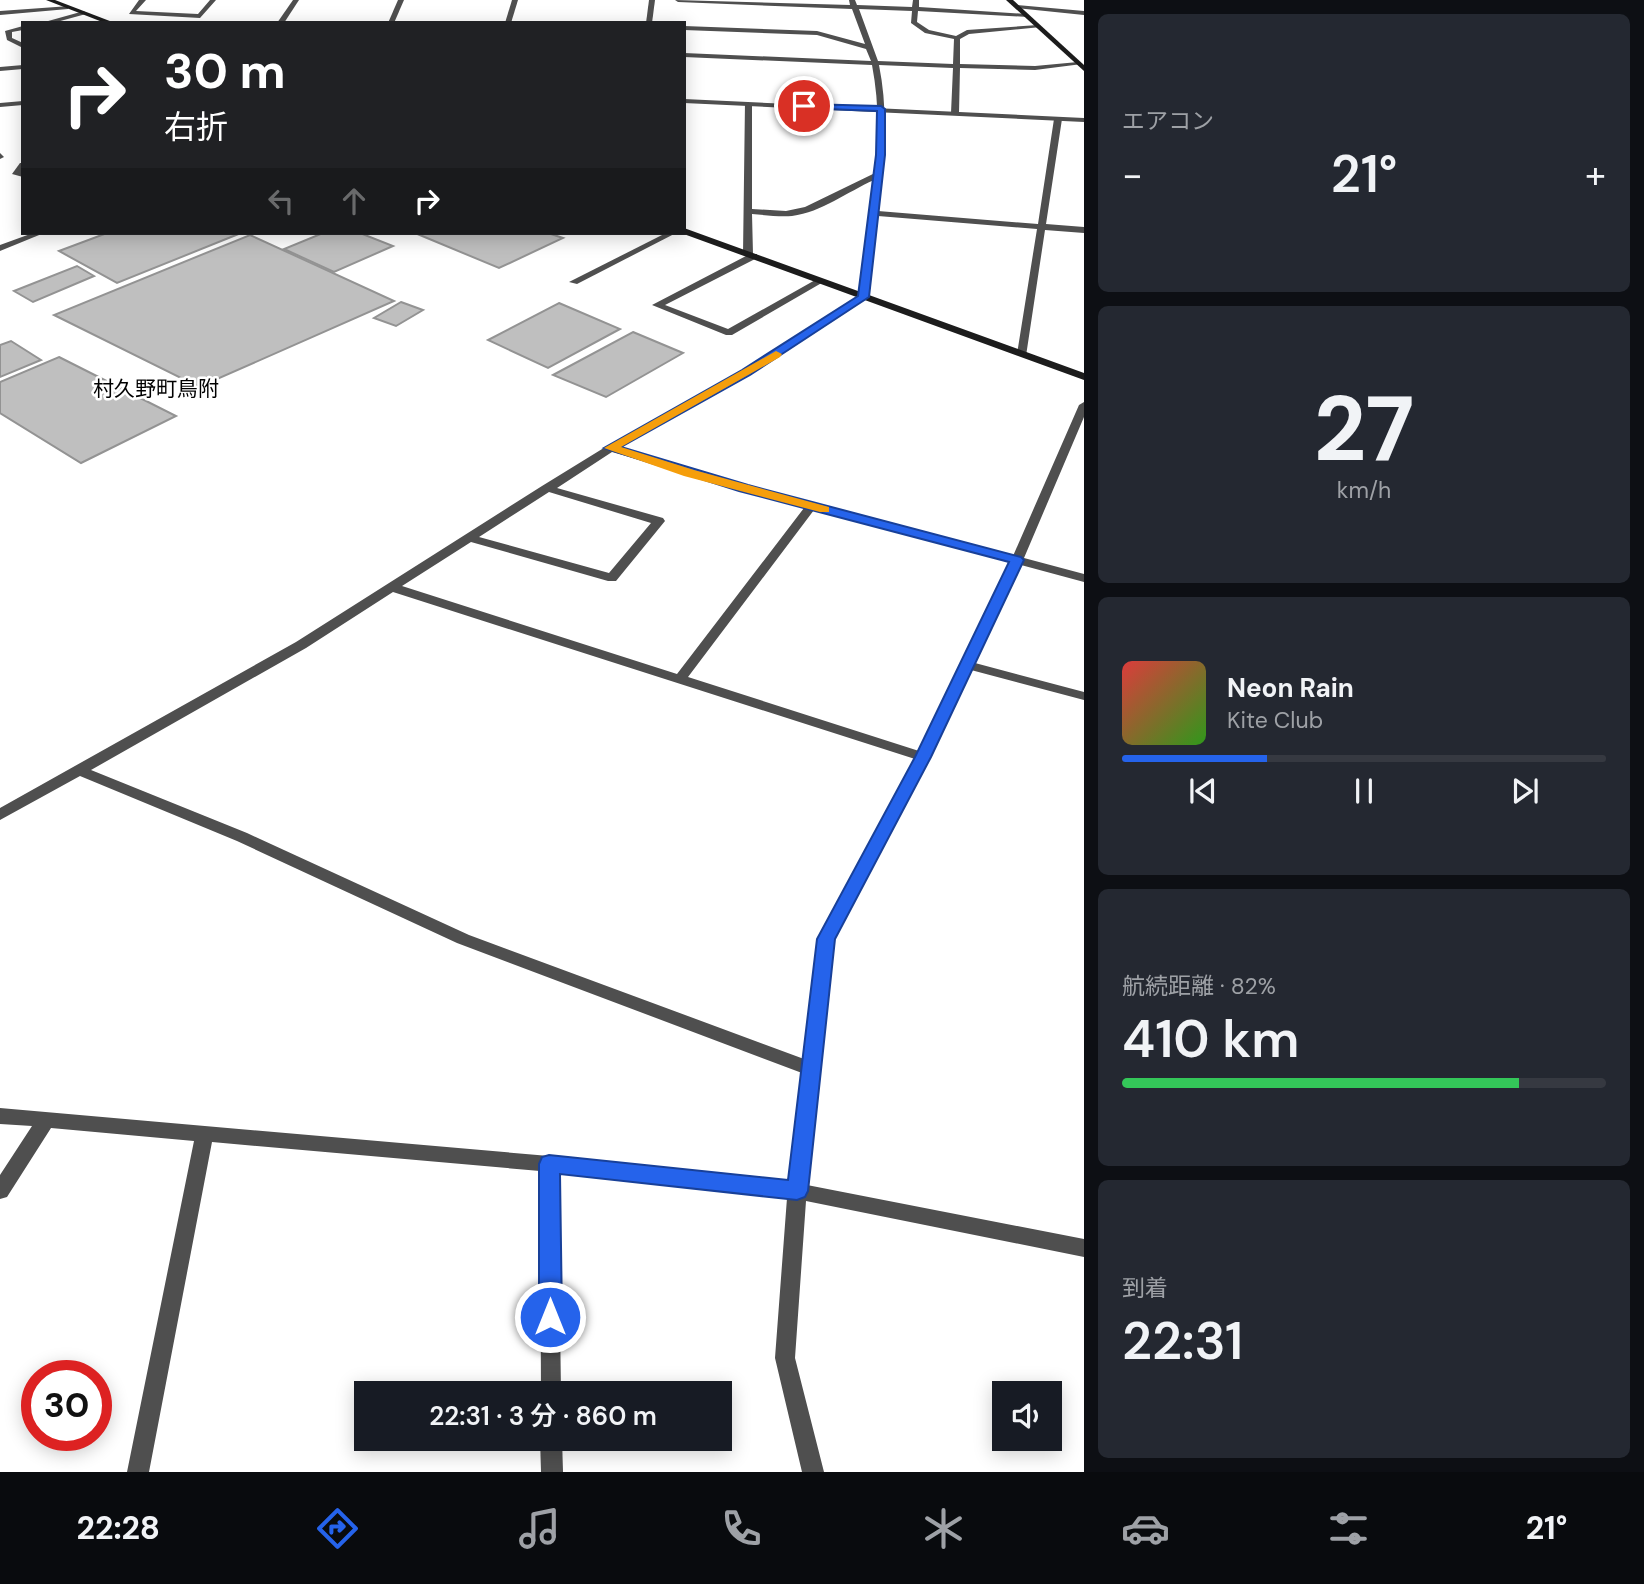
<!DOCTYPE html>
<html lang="ja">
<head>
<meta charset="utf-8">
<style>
	body { margin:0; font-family:"DM Sans","Noto Sans JP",sans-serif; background:#242831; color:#f1f3f6; height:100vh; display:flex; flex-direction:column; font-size:26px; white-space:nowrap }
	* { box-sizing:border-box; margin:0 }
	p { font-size:23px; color:#9ea1a6 }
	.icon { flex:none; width:38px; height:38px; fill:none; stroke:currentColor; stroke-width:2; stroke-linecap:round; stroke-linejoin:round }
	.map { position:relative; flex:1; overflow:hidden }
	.details { display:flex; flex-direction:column; gap:14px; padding:14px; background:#0d0f14; width:560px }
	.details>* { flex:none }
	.guide { position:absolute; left:21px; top:21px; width:665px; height:214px; border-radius:0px; box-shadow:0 4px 18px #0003; background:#202124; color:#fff; overflow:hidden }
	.buttons { position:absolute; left:992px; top:1381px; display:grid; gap:14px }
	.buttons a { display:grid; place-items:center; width:70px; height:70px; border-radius:0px; background:#171b24; box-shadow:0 4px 18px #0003; font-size:35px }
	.speed { position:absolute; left:21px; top:1360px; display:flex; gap:14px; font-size:35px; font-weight:700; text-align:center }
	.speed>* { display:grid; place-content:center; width:91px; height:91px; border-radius:50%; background:#171b24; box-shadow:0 4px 18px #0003; line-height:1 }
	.speed .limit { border:10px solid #d22; background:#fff; color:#111 }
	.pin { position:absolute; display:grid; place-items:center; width:60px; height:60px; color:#fff; margin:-30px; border:4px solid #fff; border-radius:50%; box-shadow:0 2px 7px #0007 }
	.me { position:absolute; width:77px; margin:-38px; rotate:0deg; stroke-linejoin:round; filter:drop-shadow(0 0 5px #0008) }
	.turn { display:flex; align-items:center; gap:24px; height:147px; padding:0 28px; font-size:32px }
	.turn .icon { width:91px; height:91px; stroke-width:2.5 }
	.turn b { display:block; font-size:49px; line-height:60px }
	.lanes { display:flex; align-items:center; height:66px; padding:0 28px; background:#0003; justify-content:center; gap:35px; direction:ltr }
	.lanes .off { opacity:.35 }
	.big { font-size:52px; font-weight:600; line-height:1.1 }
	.details .tile { flex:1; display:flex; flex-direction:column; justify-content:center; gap:10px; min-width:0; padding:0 24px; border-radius:10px; background:#242831 }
	.details .dial { align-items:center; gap:0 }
	.dial b { font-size:91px; line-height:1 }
	.song { display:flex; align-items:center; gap:21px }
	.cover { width:84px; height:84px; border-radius:10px; background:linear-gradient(135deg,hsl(0 70% 55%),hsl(110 70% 35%)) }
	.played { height:7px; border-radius:4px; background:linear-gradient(90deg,#2563eb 30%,#363941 30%) }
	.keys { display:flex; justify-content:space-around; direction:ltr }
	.heat { display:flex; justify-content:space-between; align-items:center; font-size:38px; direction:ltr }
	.charge { height:10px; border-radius:5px; background:linear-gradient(90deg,#34c759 82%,#363941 0) }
	.trip { position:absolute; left:354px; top:1381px; width:378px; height:70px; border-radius:0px; background:#171b24; box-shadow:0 4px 18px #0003; font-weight:600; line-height:70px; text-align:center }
	.tab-bar { display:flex; height:112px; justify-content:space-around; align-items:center; background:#090b0e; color:#9ea1a6 }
	.tab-bar .icon { width:49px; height:49px }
	.tab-bar .selected { color:#2563eb }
	.tab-bar b { font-size:32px; color:#f1f3f6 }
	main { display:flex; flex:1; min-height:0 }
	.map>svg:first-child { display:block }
</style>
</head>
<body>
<main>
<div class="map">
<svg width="1084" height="1472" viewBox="0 0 1084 1472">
	<rect width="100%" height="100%" fill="#fff"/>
	<!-- building -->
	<g fill="#bfbfbf" stroke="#939393" stroke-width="2">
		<polygon points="107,233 241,233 117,283 59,251"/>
		<polygon points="323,233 360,233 393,246 334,272 284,249"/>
		<polygon points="415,233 548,233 563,238 499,268"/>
		<polygon points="250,235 394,301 199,387 54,315"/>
		<polygon points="77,266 94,276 33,302 14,291"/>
		<polygon points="401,302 423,310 396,326 374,318"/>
		<polygon points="559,303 620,329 548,368 488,340"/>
		<polygon points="633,332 683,353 606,397 553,375"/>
		<polygon points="11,341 41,360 0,377 0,345"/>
		<polygon points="59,357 176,416 81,463 0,413 0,382"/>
	</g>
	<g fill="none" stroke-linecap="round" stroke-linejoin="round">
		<!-- minor -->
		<g fill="#4f4f4f" fill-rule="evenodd">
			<polygon points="139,0 146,0 136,11 198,14 210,0 216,0 200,18 129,14"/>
			<polygon points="293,0 299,0 284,23 277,23"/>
			<polygon points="398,0 404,0 394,23 388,23"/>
			<polygon points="649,0 655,0 652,23 646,23"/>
			<path d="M675,0l175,5 -1,-5h6l2,5 55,2 1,-7h6v7l107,7 2,3 -110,-6 -1,11 12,8 27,6 11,-6 71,-5 3,2 -72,7 -9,5v25l75,2 43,-4 4,2 -47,6 -75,-2 -1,45 -4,2 -4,-2 2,-45 -74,-3c10,49 5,97 -1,146l160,13 16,-105 4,-2 4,2 -16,105 38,3v6l-39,-3 -19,126 -9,-2 20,-125 -159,-13 -12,83 -116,76 -130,72 127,39 266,70 66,-151 5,-3v15l-60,141 60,16v8l-63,-17 -46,98 109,29v8l-113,-30 -41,87 -96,182 -27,246 277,54v18l-278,-56 -11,157 29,114h-22l-27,-114 12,-160 -229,-25 3,220h-20l-1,-222 -328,-29 -63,330h-22l67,-331 -143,-13 -44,69 -7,2v-24l32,-49 -32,-2v-16l549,48 240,26 13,-109 -345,-130 -220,-102 -157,-65 -80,44v-12l296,-166 246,-156 65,-40 135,-75 116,-75 16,-116c-27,12 -52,32 -82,36 -13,1 -27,-1 -40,-2l1,40h4v4l-92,47 63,24 89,-50 8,2 -93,54h-6l-74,-30 94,-49 -3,-2 2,-152 7,2v105l34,2 19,-4 70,-34c4,-36 4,-72 -3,-108l-188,-8v-4l187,8 -5,-12 -49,-14 -133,-5v-4l133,5 48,13 -13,-35 -174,-7zM859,9l53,2 -1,12 14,10 29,6 -1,25 -75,-3zM612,452l192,56 -127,166 -275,-88 69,-44 137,39h8l49,-60 -2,-3 -106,-30zM549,492l102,31 -42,50 -130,-36zM814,510l196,52 -91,189 -231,-74zM393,592l522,167 -97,180 -14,120 -335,-124 -222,-102 -156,-63 215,-122z"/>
			<polygon points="1017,5 1084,11 1084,15 1015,8"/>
			<polygon points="70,6 68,9 0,15 0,11"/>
			<polygon points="84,11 86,14 53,23 41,23"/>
			<polygon points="23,26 23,30 12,32 12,38 23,43 23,48 7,40 5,31"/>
			<polygon points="23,65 23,69 0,71 0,67"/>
			<polygon points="0,153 4,157 0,159"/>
			<polygon points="20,163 23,163 23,177 12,174"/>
			<polygon points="666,233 676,233 577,284 569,282"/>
			<polygon points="540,1438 562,1438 563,1472 541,1472"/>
		</g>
		<!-- tertiary -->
		<g fill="#4f4f4f" fill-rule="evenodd">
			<polygon points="512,0 518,0 511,23 505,23"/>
			<polygon points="684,99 1084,118 1084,122 684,103"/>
			<polygon points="23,101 23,105 0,107 0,103"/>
			<polygon points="33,233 44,233 0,251 0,245"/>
		</g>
		<!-- secondary -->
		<g fill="#1c1c1c" fill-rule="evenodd">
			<polygon points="46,0 55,0 115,23 105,23"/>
			<polygon points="1006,0 1013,0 1084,65 1084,71"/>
			<polygon points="684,228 1084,373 1084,380 681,233 684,233"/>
		</g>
	</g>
	<!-- route -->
	<polygon fill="#2563eb" stroke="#184099" stroke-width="2" points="804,104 881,106 885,109 885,155 869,297 750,375 621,447 748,485 1021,557 1024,560 931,757 835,939 808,1191 805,1197 797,1200 560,1174 562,1317 558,1324 550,1327 542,1324 539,1317 539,1164 542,1157 549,1155 788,1180 817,939 915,757 1009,562 739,491 604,448 742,370 858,296 876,155 877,111 801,108"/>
	<!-- slow -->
	<polygon fill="#f59e0b" points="776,351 782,354 780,357 621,447 694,470 829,507 829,512 820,512 684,476 604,448"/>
	<g text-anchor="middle" stroke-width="5" stroke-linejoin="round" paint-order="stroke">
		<!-- far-quarter labels -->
		<g font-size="21" fill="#000" stroke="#fff">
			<text x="156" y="396">村久野町鳥附</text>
		</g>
	</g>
</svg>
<div class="buttons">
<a><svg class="icon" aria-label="sound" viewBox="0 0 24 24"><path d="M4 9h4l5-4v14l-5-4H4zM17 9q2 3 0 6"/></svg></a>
</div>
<div class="speed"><div class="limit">30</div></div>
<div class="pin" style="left:804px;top:106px;background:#d93025"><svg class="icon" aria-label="arrive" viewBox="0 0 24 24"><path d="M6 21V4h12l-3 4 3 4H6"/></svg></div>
<svg class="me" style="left:550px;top:1317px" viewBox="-20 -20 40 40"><circle r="17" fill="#2563eb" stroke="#fff" stroke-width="3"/><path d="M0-11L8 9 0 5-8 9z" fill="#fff"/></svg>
<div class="trip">22:31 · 3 分 · 860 m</div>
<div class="guide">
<div class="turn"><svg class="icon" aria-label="right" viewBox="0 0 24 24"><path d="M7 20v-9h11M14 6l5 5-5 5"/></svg><div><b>30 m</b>右折</div></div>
<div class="lanes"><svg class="icon off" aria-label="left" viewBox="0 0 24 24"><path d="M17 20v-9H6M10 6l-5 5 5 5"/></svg><svg class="icon off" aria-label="ahead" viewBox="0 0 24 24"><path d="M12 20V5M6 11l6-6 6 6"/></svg><svg class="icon" aria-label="right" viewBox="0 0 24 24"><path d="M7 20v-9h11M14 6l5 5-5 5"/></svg></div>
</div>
</div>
<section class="details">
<div class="tile"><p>エアコン</p>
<div class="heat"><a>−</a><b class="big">21°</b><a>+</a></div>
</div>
<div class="tile dial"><b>27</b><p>km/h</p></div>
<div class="tile">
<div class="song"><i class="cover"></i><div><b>Neon Rain</b><p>Kite Club</p></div></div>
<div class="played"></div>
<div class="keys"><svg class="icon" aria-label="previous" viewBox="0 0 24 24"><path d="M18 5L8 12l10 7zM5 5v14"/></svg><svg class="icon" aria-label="pause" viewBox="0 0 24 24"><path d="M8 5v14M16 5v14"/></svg><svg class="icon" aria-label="next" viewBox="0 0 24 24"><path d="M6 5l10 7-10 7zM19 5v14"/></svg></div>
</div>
<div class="tile"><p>航続距離 · 82%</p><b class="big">410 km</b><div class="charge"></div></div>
<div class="tile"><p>到着</p><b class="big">22:31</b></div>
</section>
</main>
<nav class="tab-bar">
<b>22:28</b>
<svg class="icon selected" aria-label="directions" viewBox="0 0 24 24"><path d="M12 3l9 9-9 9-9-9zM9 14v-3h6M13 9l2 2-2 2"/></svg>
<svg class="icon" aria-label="music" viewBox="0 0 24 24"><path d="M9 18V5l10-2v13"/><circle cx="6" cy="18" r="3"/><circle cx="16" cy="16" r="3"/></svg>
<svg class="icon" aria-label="phone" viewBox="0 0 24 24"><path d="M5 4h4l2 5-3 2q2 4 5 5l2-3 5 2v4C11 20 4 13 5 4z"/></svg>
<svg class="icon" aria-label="climate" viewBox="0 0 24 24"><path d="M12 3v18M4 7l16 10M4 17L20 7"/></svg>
<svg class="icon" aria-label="car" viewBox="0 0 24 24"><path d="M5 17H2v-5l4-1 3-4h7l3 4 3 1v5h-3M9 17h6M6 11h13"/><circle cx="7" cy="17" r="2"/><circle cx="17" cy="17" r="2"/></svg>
<svg class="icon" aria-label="filters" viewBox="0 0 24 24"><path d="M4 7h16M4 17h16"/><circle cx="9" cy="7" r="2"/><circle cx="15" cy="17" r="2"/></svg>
<b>21°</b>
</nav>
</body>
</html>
